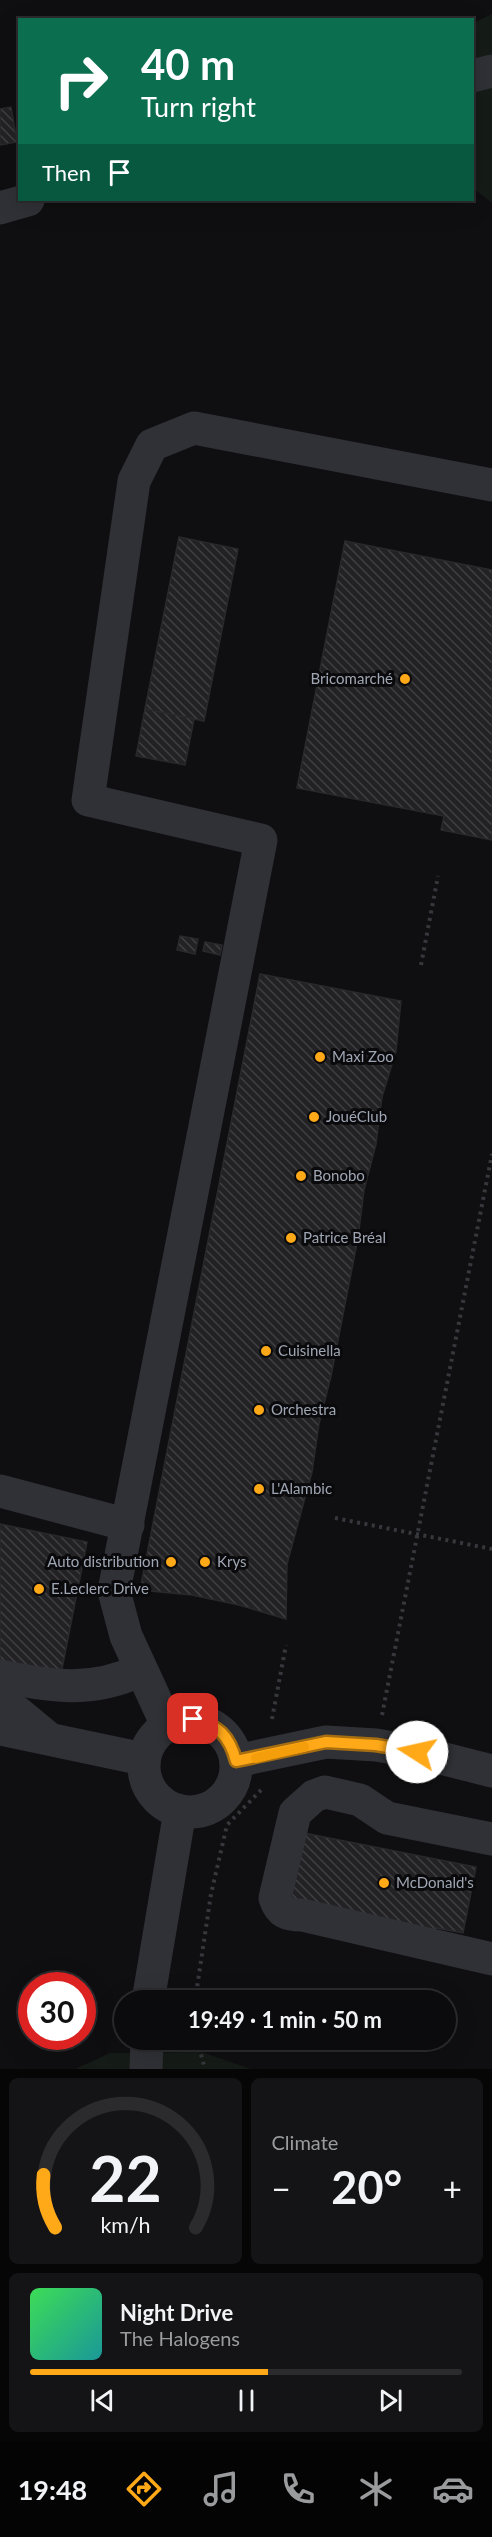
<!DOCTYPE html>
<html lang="en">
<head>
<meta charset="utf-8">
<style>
	body { margin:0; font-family:Lato,sans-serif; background:#141416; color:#f1f3f6; height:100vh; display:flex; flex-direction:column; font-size:22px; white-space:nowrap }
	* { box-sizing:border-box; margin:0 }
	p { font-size:20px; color:#9a9b9d }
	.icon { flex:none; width:33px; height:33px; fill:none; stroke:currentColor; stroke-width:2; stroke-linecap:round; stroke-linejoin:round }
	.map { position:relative; height:2069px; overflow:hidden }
	.side { display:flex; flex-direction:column; gap:9px; padding:9px; background:#060607; flex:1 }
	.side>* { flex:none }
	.top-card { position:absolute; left:18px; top:18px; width:456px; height:183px; border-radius:0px; box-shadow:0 6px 24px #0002,0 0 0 2px #2b2b2e; background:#0b6e4f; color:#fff; overflow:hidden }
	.speed { position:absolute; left:18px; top:1972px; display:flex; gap:12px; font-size:30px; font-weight:700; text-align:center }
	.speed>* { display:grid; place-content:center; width:78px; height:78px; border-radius:50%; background:#0b0b0d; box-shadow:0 6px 24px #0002,0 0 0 2px #2b2b2e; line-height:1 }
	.speed .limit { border:9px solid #d22; background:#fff; color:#111 }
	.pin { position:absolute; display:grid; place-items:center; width:51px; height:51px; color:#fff; margin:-26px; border-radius:12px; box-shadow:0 3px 9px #0006 }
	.me { position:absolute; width:66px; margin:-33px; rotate:280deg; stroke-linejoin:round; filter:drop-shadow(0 0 4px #0008) }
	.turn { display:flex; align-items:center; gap:21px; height:126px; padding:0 24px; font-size:27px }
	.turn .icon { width:78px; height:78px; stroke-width:2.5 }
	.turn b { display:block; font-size:42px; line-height:51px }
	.then { display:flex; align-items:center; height:57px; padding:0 24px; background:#0003; gap:12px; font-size:22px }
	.big { font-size:45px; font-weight:700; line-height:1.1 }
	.side .widget { flex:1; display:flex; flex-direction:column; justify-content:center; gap:9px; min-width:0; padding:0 21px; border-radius:9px; background:#141416 }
	.side .dial { align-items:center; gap:0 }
	.dial svg { height:156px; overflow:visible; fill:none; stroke:#2b2b2e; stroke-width:7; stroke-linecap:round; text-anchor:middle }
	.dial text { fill:#f1f3f6; stroke:none }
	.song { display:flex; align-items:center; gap:18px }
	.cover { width:72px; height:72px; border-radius:9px; background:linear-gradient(135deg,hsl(130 70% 55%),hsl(180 70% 35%)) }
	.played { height:6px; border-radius:3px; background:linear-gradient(90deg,#ffa919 55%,#2b2b2e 55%) }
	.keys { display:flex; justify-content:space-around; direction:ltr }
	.heat { display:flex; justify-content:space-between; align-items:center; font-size:33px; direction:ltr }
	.side .tiles { flex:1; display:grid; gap:9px; grid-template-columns:1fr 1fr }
	.widget:last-child { grid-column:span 2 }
	.trip { position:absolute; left:114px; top:1990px; width:342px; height:60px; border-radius:30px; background:#0b0b0d; box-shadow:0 6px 24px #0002,0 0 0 2px #2b2b2e; font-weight:700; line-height:60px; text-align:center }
	.tabs { display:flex; height:96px; justify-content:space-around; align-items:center; background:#040405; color:#9a9b9d }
	.tabs .icon { width:42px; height:42px }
	.tabs .selected { color:#ffa919 }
	.tabs b { font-size:27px; color:#f1f3f6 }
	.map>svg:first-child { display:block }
</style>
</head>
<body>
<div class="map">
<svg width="492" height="2069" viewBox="0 0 492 2069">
	<defs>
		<pattern id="building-back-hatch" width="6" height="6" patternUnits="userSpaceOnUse" patternTransform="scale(1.5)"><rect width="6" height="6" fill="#222225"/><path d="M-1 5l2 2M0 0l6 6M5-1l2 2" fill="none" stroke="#3f3f42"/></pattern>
	</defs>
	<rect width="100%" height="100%" fill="#0f0f11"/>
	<!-- grass -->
	<g fill="#151b16">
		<polygon points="492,14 492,203 473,188 472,24"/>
		<polygon points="202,2052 251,2069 75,2069 110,2053"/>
	</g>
	<!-- building -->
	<g fill="url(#building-back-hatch)" stroke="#29292d" stroke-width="1.5">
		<polygon points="11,107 17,142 0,145 0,109"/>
		<polygon points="179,537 238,549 204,721 145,709"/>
		<polygon points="345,541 492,570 492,840 441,830 444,816 297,788"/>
		<polygon points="145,709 194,719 185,765 136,756"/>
		<polygon points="180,936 198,939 195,954 177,950"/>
		<polygon points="205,942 222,945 220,955 203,951"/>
		<polygon points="260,974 401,1001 396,1051 382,1097 376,1144 364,1190 358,1238 331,1376 319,1424 312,1472 287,1564 286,1619 239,1605 192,1595 140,1590"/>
		<polygon points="0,1524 87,1542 59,1684 0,1672"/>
		<polygon points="304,1833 476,1867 463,1933 436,1928 436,1933 291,1899"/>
	</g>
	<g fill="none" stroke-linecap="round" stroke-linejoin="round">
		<!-- path -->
		<g stroke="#36383d" stroke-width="4" stroke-dasharray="3 4.5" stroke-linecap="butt">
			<polyline points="421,965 438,876"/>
			<polyline points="335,1518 492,1549"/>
			<polyline points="382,1715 492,1154"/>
			<polyline points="272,1719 286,1645"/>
			<polyline points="195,2001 211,1894 227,1825 261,1790"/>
			<polyline points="197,2040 205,2069"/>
		</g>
		<!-- minor -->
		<g stroke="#303136" stroke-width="33">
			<polyline points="472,76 492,71"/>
			<polyline points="0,208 28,200"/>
			<polyline points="0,1491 128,1525"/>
			<path d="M0,1676c51,11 92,17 141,-6"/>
			<polyline points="0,1698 46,1736"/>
			<circle cx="190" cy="1766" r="46"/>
			<polyline points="167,1725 126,1636 114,1591 261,840 88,800 134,481 152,445 194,428 492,485"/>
			<polyline points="0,1729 143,1759"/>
			<polyline points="236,1761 326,1742 376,1745 417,1752 492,1771"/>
			<path d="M492,1839l-105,-21 -27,-18 -35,-8 -11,4 -19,17 -20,85c5,15 12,17 27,17l190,44"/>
			<polyline points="148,2001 180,1811"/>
			<polyline points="146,2069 147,2040"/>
		</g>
	</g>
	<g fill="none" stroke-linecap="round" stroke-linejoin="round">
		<!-- route casing -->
		<g stroke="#a66e10" stroke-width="15">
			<path id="route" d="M193,1719c25,5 37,18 43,42l90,-19 50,3 41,7"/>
		</g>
		<!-- route -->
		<use href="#route" stroke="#ffa919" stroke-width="10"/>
		<!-- slow -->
		<polyline stroke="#f59e0b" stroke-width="10" points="256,1758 304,1747"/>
	</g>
	<!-- markers -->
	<g fill="#ffa919" stroke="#0a0a0c" stroke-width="2">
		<circle cx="405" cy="679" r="6"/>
		<circle cx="320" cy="1057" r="6"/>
		<circle cx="314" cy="1117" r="6"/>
		<circle cx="301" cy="1176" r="6"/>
		<circle cx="291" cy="1238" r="6"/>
		<circle cx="266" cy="1351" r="6"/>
		<circle cx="259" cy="1410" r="6"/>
		<circle cx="259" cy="1489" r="6"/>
		<circle cx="171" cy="1562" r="6"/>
		<circle cx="205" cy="1562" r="6"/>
		<circle cx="39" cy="1589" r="6"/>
		<circle cx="384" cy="1883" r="6"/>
	</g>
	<g text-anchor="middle" stroke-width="6" stroke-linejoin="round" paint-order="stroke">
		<!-- poi labels -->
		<g font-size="15" fill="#9fa6b3" stroke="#0a0a0c" text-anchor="start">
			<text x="393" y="684" text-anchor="end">Bricomarché</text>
			<text x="332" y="1062">Maxi Zoo</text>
			<text x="326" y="1122">JouéClub</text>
			<text x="313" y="1181">Bonobo</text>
			<text x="303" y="1243">Patrice Bréal</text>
			<text x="278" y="1356">Cuisinella</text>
			<text x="271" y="1415">Orchestra</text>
			<text x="271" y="1494">L'Alambic</text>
			<text x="159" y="1567" text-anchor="end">Auto distribution</text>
			<text x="217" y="1567">Krys</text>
			<text x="51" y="1594">E.Leclerc Drive</text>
			<text x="396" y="1888">McDonald's</text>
		</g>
	</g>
</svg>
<div class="speed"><div class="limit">30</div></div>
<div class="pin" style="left:193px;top:1719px;background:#d93025"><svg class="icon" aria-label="arrive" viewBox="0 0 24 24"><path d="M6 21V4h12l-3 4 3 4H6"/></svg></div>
<svg class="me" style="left:417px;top:1752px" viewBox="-20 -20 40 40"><circle r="19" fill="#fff"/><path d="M0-13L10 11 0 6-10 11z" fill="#ffa919"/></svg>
<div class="trip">19:49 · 1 min · 50 m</div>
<div class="top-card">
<div class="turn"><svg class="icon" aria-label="right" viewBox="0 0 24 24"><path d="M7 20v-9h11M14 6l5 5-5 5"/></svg><div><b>40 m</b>Turn right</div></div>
<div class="then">Then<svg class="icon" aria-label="arrive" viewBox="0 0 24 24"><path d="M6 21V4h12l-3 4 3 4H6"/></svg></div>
</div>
</div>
<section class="side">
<div class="tiles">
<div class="widget dial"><svg viewBox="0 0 100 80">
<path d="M14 69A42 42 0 1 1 86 69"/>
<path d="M14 69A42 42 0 0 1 8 42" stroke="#ffa919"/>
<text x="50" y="56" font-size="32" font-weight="700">22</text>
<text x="50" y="72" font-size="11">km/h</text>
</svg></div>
<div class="widget"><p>Climate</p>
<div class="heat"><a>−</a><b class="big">20°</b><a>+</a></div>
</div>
<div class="widget">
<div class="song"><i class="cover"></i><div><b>Night Drive</b><p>The Halogens</p></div></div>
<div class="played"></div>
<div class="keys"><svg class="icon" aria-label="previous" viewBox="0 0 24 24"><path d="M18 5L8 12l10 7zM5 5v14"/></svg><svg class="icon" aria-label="pause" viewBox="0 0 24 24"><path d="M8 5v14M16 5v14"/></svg><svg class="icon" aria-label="next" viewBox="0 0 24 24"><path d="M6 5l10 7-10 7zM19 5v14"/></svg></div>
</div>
</div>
</section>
<nav class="tabs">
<b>19:48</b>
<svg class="icon selected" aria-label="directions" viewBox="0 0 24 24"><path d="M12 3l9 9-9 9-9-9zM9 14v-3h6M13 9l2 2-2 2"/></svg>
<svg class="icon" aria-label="music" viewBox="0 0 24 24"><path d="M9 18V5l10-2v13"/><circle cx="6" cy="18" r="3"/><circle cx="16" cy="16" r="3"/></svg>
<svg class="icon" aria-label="phone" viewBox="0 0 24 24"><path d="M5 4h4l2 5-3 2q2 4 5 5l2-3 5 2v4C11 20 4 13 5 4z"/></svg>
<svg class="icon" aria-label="climate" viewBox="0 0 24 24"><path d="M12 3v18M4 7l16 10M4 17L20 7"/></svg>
<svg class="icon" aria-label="car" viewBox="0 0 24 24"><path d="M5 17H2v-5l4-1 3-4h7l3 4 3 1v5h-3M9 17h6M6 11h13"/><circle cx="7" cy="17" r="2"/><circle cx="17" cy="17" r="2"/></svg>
</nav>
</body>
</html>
